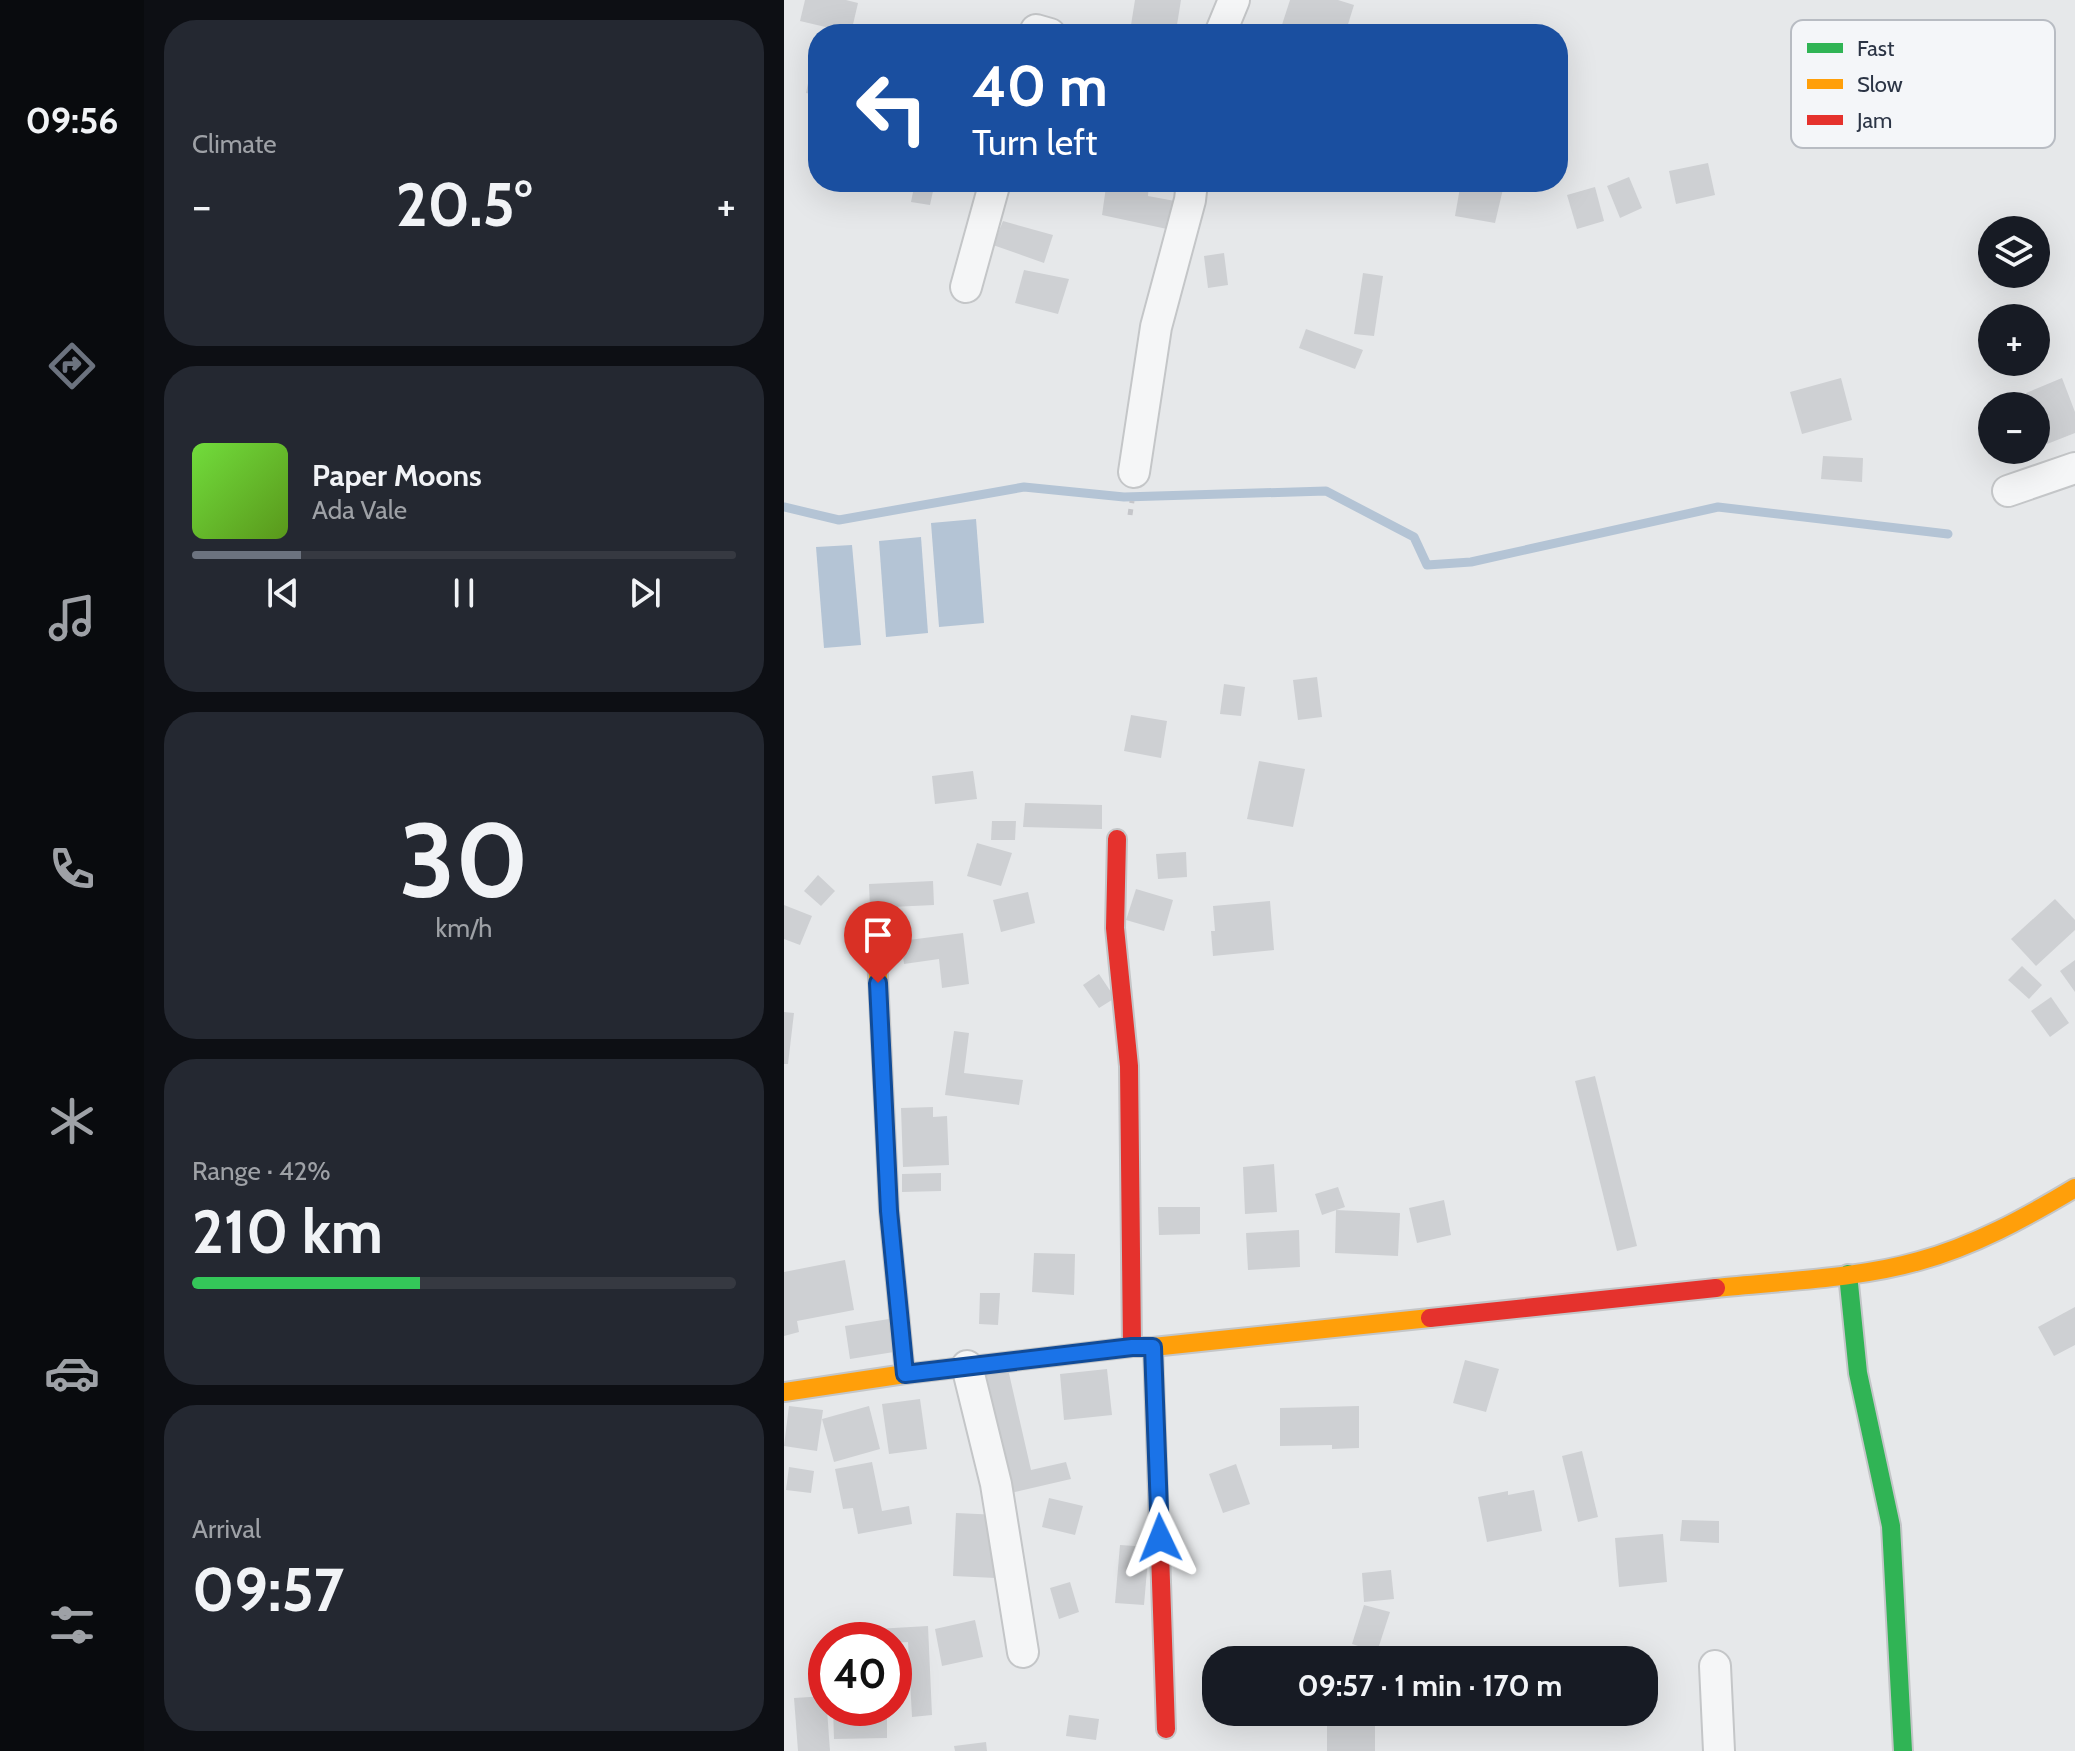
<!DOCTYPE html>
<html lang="en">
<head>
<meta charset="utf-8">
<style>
	body { margin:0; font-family:Cabin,sans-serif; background:#242831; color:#f1f3f6; height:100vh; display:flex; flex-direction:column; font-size:30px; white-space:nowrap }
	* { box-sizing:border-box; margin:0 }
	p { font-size:26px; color:#9ea1a6 }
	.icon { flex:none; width:44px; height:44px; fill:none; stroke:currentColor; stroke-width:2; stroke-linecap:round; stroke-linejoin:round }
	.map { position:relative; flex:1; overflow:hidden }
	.drawer { display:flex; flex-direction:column; gap:20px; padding:20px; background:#0d0f14; width:640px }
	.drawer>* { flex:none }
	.banner { position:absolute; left:24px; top:24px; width:760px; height:168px; border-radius:32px; box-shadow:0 8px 32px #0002; background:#1a4fa0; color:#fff; overflow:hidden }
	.controls { position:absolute; left:1194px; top:216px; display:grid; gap:16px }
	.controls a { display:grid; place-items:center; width:72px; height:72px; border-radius:50%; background:#171b24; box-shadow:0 8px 32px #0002; font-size:40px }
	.speed { position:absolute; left:24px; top:1622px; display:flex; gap:16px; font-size:40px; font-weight:700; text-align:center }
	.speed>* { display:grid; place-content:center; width:104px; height:104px; border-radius:50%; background:#171b24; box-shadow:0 8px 32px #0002; line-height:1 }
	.speed .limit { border:12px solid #d22; background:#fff; color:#111 }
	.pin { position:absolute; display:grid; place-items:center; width:68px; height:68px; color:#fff; margin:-82px -34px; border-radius:50% 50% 50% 0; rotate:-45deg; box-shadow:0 0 8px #0007 }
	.pin .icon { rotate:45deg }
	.me { position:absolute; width:88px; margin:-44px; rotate:358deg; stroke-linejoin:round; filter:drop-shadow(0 0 6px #0008) }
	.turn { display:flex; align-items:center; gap:28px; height:168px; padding:0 32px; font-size:36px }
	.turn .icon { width:104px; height:104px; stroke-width:2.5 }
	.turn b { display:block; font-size:56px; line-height:68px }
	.big { font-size:60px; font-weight:700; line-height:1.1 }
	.drawer .card { flex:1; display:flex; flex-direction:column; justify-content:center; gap:12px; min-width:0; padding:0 28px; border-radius:32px; background:#242831 }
	.drawer .dial { align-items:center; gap:0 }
	.dial b { font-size:104px; line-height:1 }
	.song { display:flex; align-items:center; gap:24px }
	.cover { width:96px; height:96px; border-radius:12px; background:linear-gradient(135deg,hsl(100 70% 55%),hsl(90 70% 35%)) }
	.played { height:8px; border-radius:4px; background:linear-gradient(90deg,#6c737f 20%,#363941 20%) }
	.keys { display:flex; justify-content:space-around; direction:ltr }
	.heat { display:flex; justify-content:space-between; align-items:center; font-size:44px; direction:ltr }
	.charge { height:12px; border-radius:6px; background:linear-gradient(90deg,#34c759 42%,#363941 0) }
	.trip { position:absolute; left:418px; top:1646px; width:456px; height:80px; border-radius:32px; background:#171b24; box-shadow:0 8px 32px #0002; font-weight:700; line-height:80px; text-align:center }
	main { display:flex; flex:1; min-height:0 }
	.menu { display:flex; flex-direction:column; width:144px; justify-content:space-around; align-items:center; background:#090b0e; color:#9ea1a6 }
	.menu .icon { width:56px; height:56px }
	.menu .selected { color:#6c737f }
	.menu b { font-size:36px; color:#f1f3f6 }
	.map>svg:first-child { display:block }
</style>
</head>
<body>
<main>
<nav class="menu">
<b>09:56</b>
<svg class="icon selected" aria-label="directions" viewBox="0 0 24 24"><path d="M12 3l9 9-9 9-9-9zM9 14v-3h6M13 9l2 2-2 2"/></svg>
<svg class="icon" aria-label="music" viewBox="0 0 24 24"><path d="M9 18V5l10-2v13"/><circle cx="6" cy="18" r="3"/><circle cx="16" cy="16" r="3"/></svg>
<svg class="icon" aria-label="phone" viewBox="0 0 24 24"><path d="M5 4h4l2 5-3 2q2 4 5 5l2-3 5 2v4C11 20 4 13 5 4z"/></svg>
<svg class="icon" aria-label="climate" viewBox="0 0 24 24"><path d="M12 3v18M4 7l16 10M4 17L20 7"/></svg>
<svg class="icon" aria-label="car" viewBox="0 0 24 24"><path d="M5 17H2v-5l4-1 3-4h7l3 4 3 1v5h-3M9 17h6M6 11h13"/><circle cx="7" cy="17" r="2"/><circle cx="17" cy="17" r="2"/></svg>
<svg class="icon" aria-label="filters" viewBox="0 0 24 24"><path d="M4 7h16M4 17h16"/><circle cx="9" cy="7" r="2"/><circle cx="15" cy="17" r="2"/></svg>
</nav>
<section class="drawer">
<div class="card"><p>Climate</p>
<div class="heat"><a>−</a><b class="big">20.5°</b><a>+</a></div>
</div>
<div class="card">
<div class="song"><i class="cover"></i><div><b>Paper Moons</b><p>Ada Vale</p></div></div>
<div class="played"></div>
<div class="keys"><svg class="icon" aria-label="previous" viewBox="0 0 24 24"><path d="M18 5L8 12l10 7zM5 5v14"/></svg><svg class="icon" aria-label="pause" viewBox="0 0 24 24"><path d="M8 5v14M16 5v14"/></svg><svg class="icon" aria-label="next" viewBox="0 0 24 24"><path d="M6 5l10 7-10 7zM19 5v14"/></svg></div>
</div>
<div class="card dial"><b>30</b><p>km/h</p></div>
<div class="card"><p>Range · 42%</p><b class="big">210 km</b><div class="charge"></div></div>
<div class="card"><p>Arrival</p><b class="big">09:57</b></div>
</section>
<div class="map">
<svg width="1291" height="1751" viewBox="0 0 1291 1751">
	<rect width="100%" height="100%" fill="#e6e8ea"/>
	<!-- water -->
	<g fill="#b4c4d5">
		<polygon points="192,519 200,623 155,627 147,523"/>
		<polygon points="137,537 144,633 102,637 95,541"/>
		<polygon points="68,545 77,645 40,648 32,547"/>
	</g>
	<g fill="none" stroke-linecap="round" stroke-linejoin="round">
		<!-- stream -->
		<polyline stroke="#b4c4d5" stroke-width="9" points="0,507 55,520 240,487 340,497 542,491 630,537 643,565 687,562 934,507 1164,534"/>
	</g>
	<!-- building -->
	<g fill="#ced0d3">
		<polygon points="21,0 62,0 74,3 67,33 16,21"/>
		<polygon points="351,0 397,0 392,31 347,25"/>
		<polygon points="506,0 554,0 570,5 561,34 495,34"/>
		<polygon points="30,54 34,55 34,95 22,93"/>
		<polygon points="924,163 931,195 892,204 885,171"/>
		<polygon points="845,177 858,208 836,218 823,186"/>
		<polygon points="131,182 151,182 146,205 127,202"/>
		<polygon points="341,182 365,182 364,196 391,201 383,229 318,215 322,187 339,190"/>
		<polygon points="677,182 719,189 711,223 671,216"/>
		<polygon points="811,187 820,221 793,229 783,195"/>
		<polygon points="219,221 269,235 260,263 209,245"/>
		<polygon points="440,253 444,285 424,288 420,256"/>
		<polygon points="240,270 285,279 274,314 231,303"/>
		<polygon points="579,273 599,276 590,336 570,334"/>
		<polygon points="522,329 579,350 571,369 515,348"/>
		<polygon points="1057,378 1068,420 1018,434 1006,392"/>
		<polygon points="1278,378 1291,412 1291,433 1263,444 1252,418 1252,406 1247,406 1242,393"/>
		<polygon points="1039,456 1079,458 1078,482 1037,479"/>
		<polygon points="533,677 538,717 514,720 509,680"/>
		<polygon points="440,684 461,687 457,716 436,714"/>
		<polygon points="347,715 383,721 377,758 340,751"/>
		<polygon points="475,761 521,769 509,827 463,819"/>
		<polygon points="189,771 193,799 151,804 148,776"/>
		<polygon points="241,803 318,805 318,829 239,827"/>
		<polygon points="208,821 232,821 231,840 207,840"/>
		<polygon points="193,843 228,853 217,886 183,876"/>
		<polygon points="402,852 403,877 374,879 372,854"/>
		<polygon points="34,875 51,891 37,906 20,891"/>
		<polygon points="149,881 150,905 86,908 85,884"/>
		<polygon points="352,889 389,900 380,931 342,920"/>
		<polygon points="244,892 251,923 217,932 209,900"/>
		<polygon points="1271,899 1291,920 1291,930 1252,966 1227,939"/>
		<polygon points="486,901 490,950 429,956 427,931 431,931 429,906"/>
		<polygon points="0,905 28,916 16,945 0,939"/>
		<polygon points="179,933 185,984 158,988 155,959 120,964 117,941"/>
		<polygon points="1291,960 1291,992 1276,971"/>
		<polygon points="1238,966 1258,985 1245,999 1224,980"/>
		<polygon points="315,974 331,998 315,1008 299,985"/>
		<polygon points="1267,997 1285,1023 1266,1037 1247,1011"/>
		<polygon points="0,1012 10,1013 4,1064 0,1064"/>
		<polygon points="170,1031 185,1033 180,1073 239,1080 235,1105 161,1095"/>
		<polygon points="811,1076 853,1246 833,1251 791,1081"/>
		<polygon points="149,1107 149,1117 163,1116 165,1165 119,1167 117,1108"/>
		<polygon points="490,1164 493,1212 461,1214 459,1167"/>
		<polygon points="157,1173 157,1191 118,1192 118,1174"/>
		<polygon points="554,1187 561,1207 538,1215 531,1194"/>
		<polygon points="660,1200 667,1235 633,1243 625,1208"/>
		<polygon points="374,1207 416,1207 416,1234 375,1235"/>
		<polygon points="552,1210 616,1213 614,1256 551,1253"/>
		<polygon points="515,1230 516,1267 464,1270 462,1233"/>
		<polygon points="250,1253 291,1254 290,1295 248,1292"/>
		<polygon points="61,1260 70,1310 13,1321 15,1332 0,1336 0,1272"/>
		<polygon points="196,1293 216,1293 214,1325 195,1324"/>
		<polygon points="1291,1307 1291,1345 1270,1356 1254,1327"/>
		<polygon points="105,1319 110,1352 66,1359 61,1326"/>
		<polygon points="681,1360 715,1369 702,1412 669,1403"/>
		<polygon points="224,1369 247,1470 282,1462 287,1479 227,1493 199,1375"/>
		<polygon points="323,1369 328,1415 280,1420 276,1374"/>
		<polygon points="136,1399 143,1449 105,1454 98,1404"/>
		<polygon points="5,1406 39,1410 33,1451 0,1446"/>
		<polygon points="85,1406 96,1449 50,1462 38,1419"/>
		<polygon points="575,1406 575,1448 548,1449 548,1445 496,1446 496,1408"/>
		<polygon points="798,1451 814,1517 794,1522 778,1456"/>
		<polygon points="88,1462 98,1511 125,1506 128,1524 74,1534 69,1508 59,1509 51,1469"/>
		<polygon points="452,1464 466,1504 439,1513 425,1474"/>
		<polygon points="5,1467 30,1471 27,1493 2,1490"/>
		<polygon points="750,1490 758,1531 703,1542 694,1497 724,1491 724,1495"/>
		<polygon points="265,1498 299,1506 291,1535 258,1527"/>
		<polygon points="172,1513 215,1515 212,1578 169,1576"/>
		<polygon points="898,1520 935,1521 935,1543 896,1541"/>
		<polygon points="879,1534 883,1582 835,1587 831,1538"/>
		<polygon points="336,1545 365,1547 360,1605 331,1603"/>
		<polygon points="607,1570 610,1599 580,1602 578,1573"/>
		<polygon points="286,1582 295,1612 275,1619 266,1588"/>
		<polygon points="580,1605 606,1612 593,1652 568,1644"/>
		<polygon points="191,1620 199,1657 158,1666 151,1629"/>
		<polygon points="144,1626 148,1715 128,1717 124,1642 110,1643 110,1640 76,1640 75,1630"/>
		<polygon points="42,1696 46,1751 14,1751 10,1698"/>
		<polygon points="49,1708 103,1708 103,1738 50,1739"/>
		<polygon points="285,1715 315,1719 312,1740 282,1736"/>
		<polygon points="591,1724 591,1751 543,1751 543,1726"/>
		<polygon points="202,1742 203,1751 171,1751 170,1746"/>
	</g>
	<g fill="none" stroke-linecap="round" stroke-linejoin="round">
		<!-- street casing -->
		<g stroke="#c4c6c8" stroke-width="34">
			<g id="street">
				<polyline points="251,34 252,30 266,34"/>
				<polyline points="436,34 450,0"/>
				<polyline points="182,287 211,182"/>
				<polyline points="350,472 372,327 406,200 408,182"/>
				<polyline points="1224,491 1291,468"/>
				<polyline points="183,1366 212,1484 239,1652"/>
				<polyline points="931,1666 935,1751"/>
			</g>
		</g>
		<!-- fast casing -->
		<g stroke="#c4c6c8" stroke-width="22">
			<polyline id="fast" points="1064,1274 1074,1373 1107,1526 1119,1751"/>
		</g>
		<!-- slow casing -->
		<g stroke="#c4c6c8" stroke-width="22">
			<g id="slow">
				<polyline points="93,955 105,1211 121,1374"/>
				<path d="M932,1288c64,-7 141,-9 203,-27 55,-15 106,-43 156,-73"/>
				<polyline points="0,1392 121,1374 348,1347 369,1347 646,1318"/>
			</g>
		</g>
		<!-- jam casing -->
		<g stroke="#c4c6c8" stroke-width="22">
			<g id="jam">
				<polyline points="333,839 331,928 345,1066 348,1347"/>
				<polyline points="646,1318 932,1288"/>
				<polyline points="369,1347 382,1729"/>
			</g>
		</g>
		<!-- path -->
		<polyline stroke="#c5c6ca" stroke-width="5" stroke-dasharray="6 6" stroke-linecap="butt" points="346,515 348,501"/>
		<!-- street -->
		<use href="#street" stroke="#f5f6f7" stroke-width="30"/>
		<!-- fast -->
		<use href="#fast" stroke="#30b455" stroke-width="18"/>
		<!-- slow -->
		<use href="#slow" stroke="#ff9f0a" stroke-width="18"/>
		<!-- jam -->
		<use href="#jam" stroke="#e5322d" stroke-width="18"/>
	</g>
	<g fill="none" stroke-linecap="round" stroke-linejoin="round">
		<!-- route casing -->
		<g stroke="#114b97" stroke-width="20">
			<polyline id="route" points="94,983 105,1211 121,1374 348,1347 369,1347 376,1538"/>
		</g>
		<!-- route -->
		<use href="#route" stroke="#1a73e8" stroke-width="14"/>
	</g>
	<!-- legend -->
	<rect x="1007" y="20" width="264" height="128" rx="12" fill="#f4f6f9" stroke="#b8bcc3" stroke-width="2"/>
	<rect x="1023" y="43" width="36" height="10" fill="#30b455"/>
	<rect x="1023" y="79" width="36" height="10" fill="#ff9f0a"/>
	<rect x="1023" y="115" width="36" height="10" fill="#e5322d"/>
	<g font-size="22" fill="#2b3445">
		<text x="1073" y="56">Fast</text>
		<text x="1073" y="92">Slow</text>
		<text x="1073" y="128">Jam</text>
	</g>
</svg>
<div class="controls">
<a><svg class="icon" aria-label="layers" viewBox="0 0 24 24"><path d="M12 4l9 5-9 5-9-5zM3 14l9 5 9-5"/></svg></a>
<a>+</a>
<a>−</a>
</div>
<div class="speed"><div class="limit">40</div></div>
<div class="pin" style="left:94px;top:983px;background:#d93025"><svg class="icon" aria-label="arrive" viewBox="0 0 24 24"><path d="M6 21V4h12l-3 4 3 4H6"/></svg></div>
<svg class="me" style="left:376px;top:1538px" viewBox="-20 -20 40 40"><path d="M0-17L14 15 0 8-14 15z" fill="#1a73e8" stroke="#fff" stroke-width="4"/></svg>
<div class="trip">09:57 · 1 min · 170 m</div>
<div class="banner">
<div class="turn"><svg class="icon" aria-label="left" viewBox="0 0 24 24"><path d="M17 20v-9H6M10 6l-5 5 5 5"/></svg><div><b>40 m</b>Turn left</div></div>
</div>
</div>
</main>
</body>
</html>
